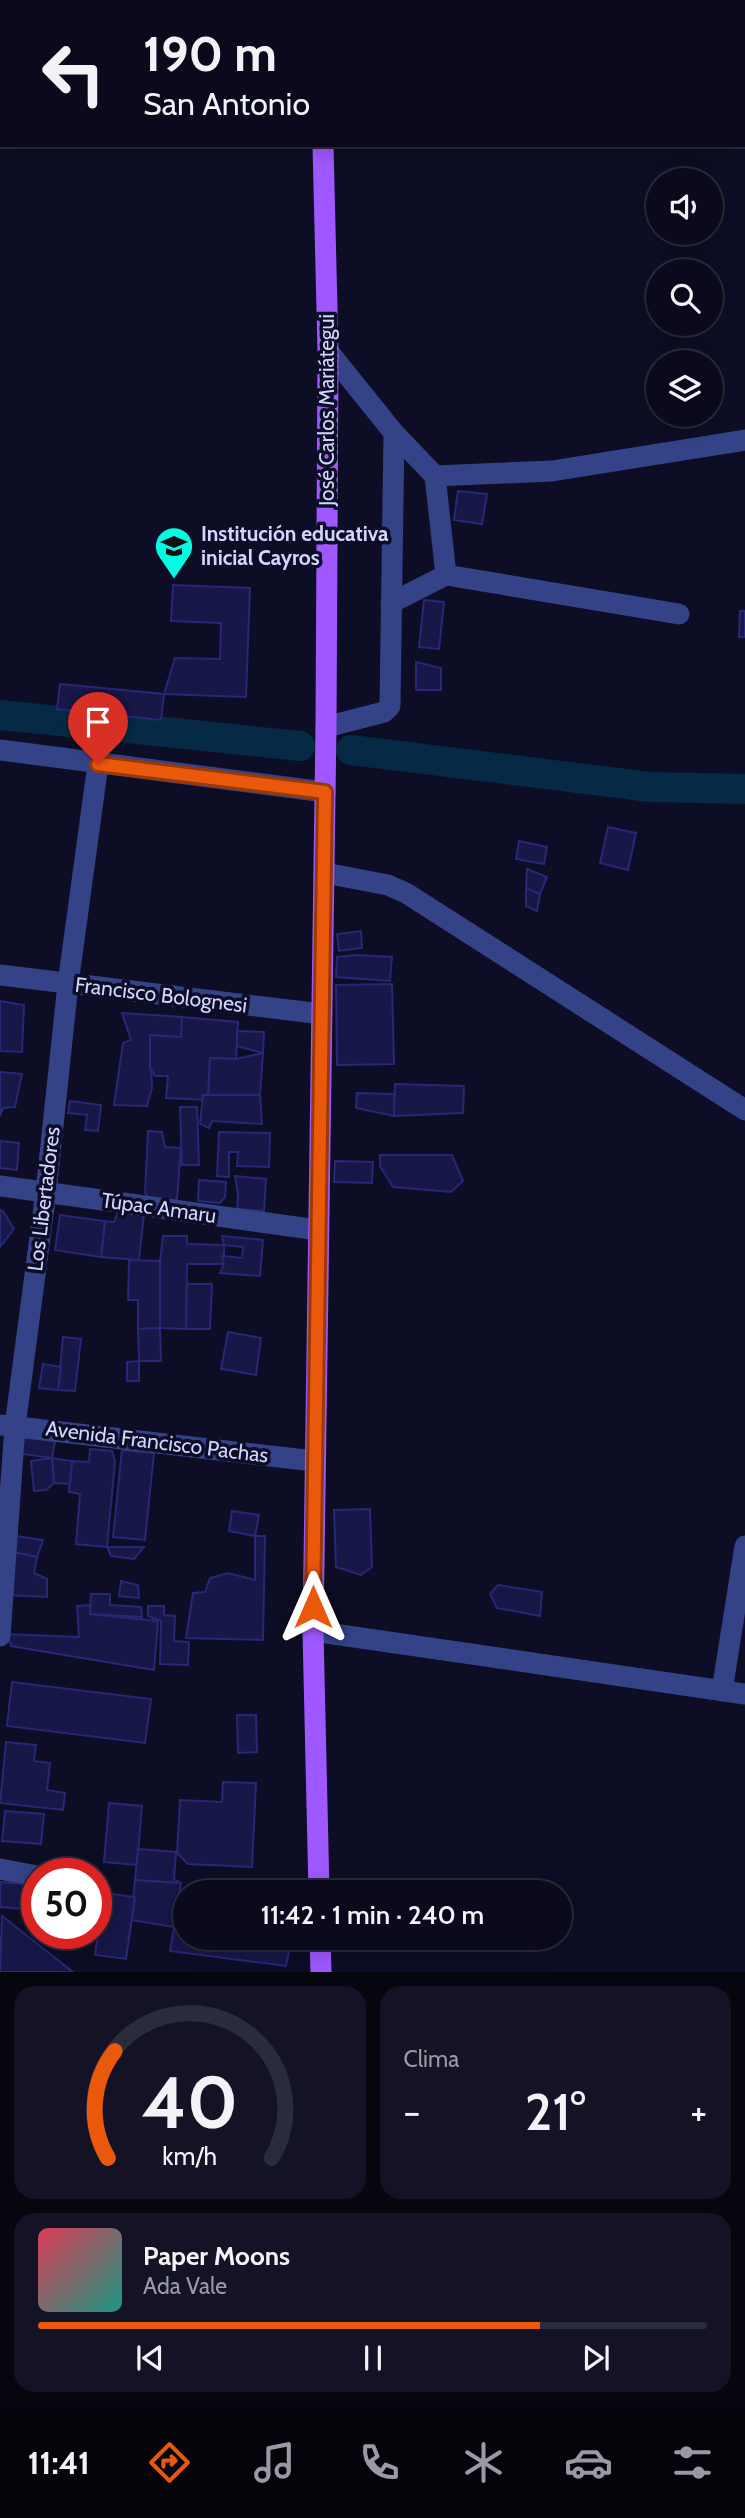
<!DOCTYPE html>
<html lang="es">
<head>
<meta charset="utf-8">
<style>
	body { margin:0; font-family:Cabin,sans-serif; background:#131325; color:#f1f3f6; height:100vh; display:flex; flex-direction:column; font-size:26px; white-space:nowrap }
	* { box-sizing:border-box; margin:0 }
	p { font-size:23px; color:#999aa3 }
	.icon { flex:none; width:38px; height:38px; fill:none; stroke:currentColor; stroke-width:2; stroke-linecap:round; stroke-linejoin:round }
	.map { position:relative; height:1972px; overflow:hidden }
	.drawer { display:flex; flex-direction:column; gap:14px; padding:14px; background:#06060f; flex:1 }
	.drawer>* { flex:none }
	.hud { position:absolute; left:0px; top:0px; width:746px; height:147px; box-shadow:0 4px 18px #0003,0 0 0 2px #2a2b3b; background:#0a0a1c; color:#f1f3f6; overflow:hidden }
	.tools { position:absolute; left:646px; top:168px; display:grid; gap:14px }
	.tools a { display:grid; place-items:center; width:77px; height:77px; border-radius:50%; background:#0a0a1c; box-shadow:0 4px 18px #0003,0 0 0 2px #2a2b3b; font-size:35px }
	.speed { position:absolute; left:21px; top:1858px; display:flex; gap:14px; font-size:35px; font-weight:700; text-align:center }
	.speed>* { display:grid; place-content:center; width:91px; height:91px; border-radius:50%; background:#0a0a1c; box-shadow:0 4px 18px #0003,0 0 0 2px #2a2b3b; line-height:1 }
	.speed .limit { border:10px solid #d22; background:#fff; color:#111 }
	.pin { position:absolute; display:grid; place-items:center; width:60px; height:60px; color:#fff; margin:-72px -30px; border-radius:50% 50% 50% 0; rotate:-45deg; box-shadow:0 0 7px #0007 }
	.pin .icon { rotate:45deg }
	.me { position:absolute; width:77px; margin:-38px; rotate:0deg; stroke-linejoin:round; filter:drop-shadow(0 0 5px #0008) }
	.turn { display:flex; align-items:center; gap:24px; height:147px; padding:0 28px; font-size:32px }
	.turn .icon { width:91px; height:91px; stroke-width:2.5 }
	.turn b { display:block; font-size:49px; line-height:60px }
	.big { font-size:52px; font-weight:600; line-height:1.1 }
	.drawer .card { flex:1; display:flex; flex-direction:column; justify-content:center; gap:10px; min-width:0; padding:0 24px; border-radius:21px; background:#131325 }
	.drawer .dial { align-items:center; gap:0 }
	.dial svg { height:182px; overflow:visible; fill:none; stroke:#2a2b3b; stroke-width:7; stroke-linecap:round; text-anchor:middle }
	.dial text { fill:#f1f3f6; stroke:none }
	.song { display:flex; align-items:center; gap:21px }
	.cover { width:84px; height:84px; border-radius:10px; background:linear-gradient(135deg,hsl(350 70% 55%),hsl(170 70% 35%)) }
	.played { height:7px; border-radius:4px; background:linear-gradient(90deg,#ea580c 75%,#2a2b3b 75%) }
	.keys { display:flex; justify-content:space-around; direction:ltr }
	.heat { display:flex; justify-content:space-between; align-items:center; font-size:38px; direction:ltr }
	.drawer .tiles { flex:1; display:grid; gap:14px; grid-template-columns:1fr 1fr }
	.card:last-child { grid-column:span 2 }
	.trip { position:absolute; left:173px; top:1880px; width:399px; height:70px; border-radius:35px; background:#0a0a1c; box-shadow:0 4px 18px #0003,0 0 0 2px #2a2b3b; font-weight:600; line-height:70px; text-align:center }
	.tabs { display:flex; height:112px; justify-content:space-around; align-items:center; background:#04040b; color:#999aa3 }
	.tabs .icon { width:49px; height:49px }
	.tabs .current { color:#ea580c }
	.tabs b { font-size:32px; color:#f1f3f6 }
	.map>svg:first-child { display:block }
</style>
</head>
<body>
<div class="map">
<svg width="745" height="1972" viewBox="0 0 745 1972">
	<rect width="100%" height="100%" fill="#0d0d25"/>
	<g fill="none" stroke-linecap="round" stroke-linejoin="round">
		<!-- canal -->
		<g stroke="#062a45" stroke-width="30">
			<polyline points="0,715 300,746"/>
			<polyline points="351,750 650,787 745,789"/>
		</g>
	</g>
	<!-- building -->
	<g fill="#171748" stroke="#272876" stroke-width="2">
		<polygon points="458,491 487,494 482,524 454,520"/>
		<polygon points="173,585 250,588 246,697 164,694 175,658 220,659 221,623 171,621"/>
		<polygon points="424,600 444,602 439,649 419,647"/>
		<polygon points="740,611 745,611 745,637 739,637"/>
		<polygon points="416,662 441,668 441,690 416,690"/>
		<polygon points="60,684 164,694 161,720 57,709"/>
		<polygon points="608,827 636,833 628,870 600,863"/>
		<polygon points="519,841 547,847 544,864 516,859"/>
		<polygon points="527,869 547,877 540,894 526,888"/>
		<polygon points="526,888 540,894 537,911 526,906"/>
		<polygon points="361,931 362,948 339,951 337,934"/>
		<polygon points="356,955 392,957 390,981 336,977 337,957"/>
		<polygon points="392,984 394,1064 337,1065 336,985"/>
		<polygon points="0,1001 24,1005 22,1052 0,1051"/>
		<polygon points="122,1013 182,1017 181,1037 150,1035 152,1088 147,1106 114,1105 123,1043 131,1040"/>
		<polygon points="182,1017 238,1022 236,1059 210,1058 208,1100 166,1098 168,1076 155,1076 150,1068 150,1035 181,1037"/>
		<polygon points="237,1031 264,1032 263,1053 237,1046"/>
		<polygon points="263,1053 260,1095 208,1100 210,1058 236,1059"/>
		<polygon points="0,1072 22,1074 15,1107 3,1108 0,1116"/>
		<polygon points="395,1084 464,1086 463,1113 394,1116"/>
		<polygon points="357,1093 394,1094 394,1116 356,1108"/>
		<polygon points="203,1095 260,1095 262,1124 212,1121 209,1128 200,1124"/>
		<polygon points="70,1101 101,1105 98,1131 85,1130 87,1115 68,1113"/>
		<polygon points="180,1107 197,1107 199,1165 182,1165"/>
		<polygon points="148,1131 162,1132 165,1147 181,1148 177,1199 168,1203 149,1199 145,1193"/>
		<polygon points="219,1132 270,1133 269,1167 237,1166 238,1152 229,1152 229,1177 217,1176"/>
		<polygon points="0,1141 19,1143 17,1170 0,1168"/>
		<polygon points="380,1155 452,1155 463,1181 451,1192 393,1187 380,1166"/>
		<polygon points="335,1161 373,1162 372,1183 334,1182"/>
		<polygon points="235,1176 266,1179 264,1211 237,1209 238,1194"/>
		<polygon points="199,1180 226,1182 225,1197 220,1203 198,1201"/>
		<polygon points="0,1210 3,1211 14,1229 0,1247"/>
		<polygon points="118,1212 144,1214 139,1260 101,1257 105,1221 114,1222"/>
		<polygon points="60,1215 105,1221 101,1257 55,1250"/>
		<polygon points="163,1236 187,1236 187,1244 224,1245 224,1264 187,1264 186,1329 160,1328 160,1261"/>
		<polygon points="222,1236 263,1240 260,1276 220,1273 224,1264 222,1256 242,1258 243,1247 224,1245"/>
		<polygon points="129,1260 160,1261 160,1328 138,1329 138,1300 128,1300"/>
		<polygon points="187,1284 212,1284 210,1329 186,1329"/>
		<polygon points="160,1328 161,1361 139,1361 138,1329"/>
		<polygon points="228,1332 261,1338 256,1375 221,1369"/>
		<polygon points="63,1337 81,1339 75,1391 58,1390"/>
		<polygon points="139,1361 139,1381 127,1381 127,1362"/>
		<polygon points="43,1364 61,1367 58,1390 39,1388"/>
		<polygon points="16,1437 55,1441 52,1458 14,1453"/>
		<polygon points="90,1449 112,1451 115,1461 107,1547 76,1544 80,1494 69,1492 72,1461 89,1462"/>
		<polygon points="122,1450 154,1453 145,1540 113,1537"/>
		<polygon points="52,1458 72,1461 70,1484 54,1483"/>
		<polygon points="52,1458 54,1483 46,1490 34,1491 31,1461"/>
		<polygon points="370,1509 372,1567 361,1575 336,1567 334,1510"/>
		<polygon points="232,1511 259,1515 255,1536 229,1531"/>
		<polygon points="9,1535 43,1540 37,1557 8,1551"/>
		<polygon points="255,1536 265,1536 263,1640 186,1638 193,1593 205,1592 210,1578 228,1573 255,1580"/>
		<polygon points="107,1547 144,1547 134,1559 111,1556"/>
		<polygon points="8,1551 37,1557 34,1573 47,1579 47,1597 5,1595"/>
		<polygon points="121,1581 138,1585 139,1598 119,1596"/>
		<polygon points="498,1585 542,1592 540,1616 497,1608 490,1594"/>
		<polygon points="91,1594 110,1594 110,1605 141,1607 142,1617 90,1614"/>
		<polygon points="90,1605 90,1614 158,1621 154,1670 11,1646 7,1634 79,1637 77,1606"/>
		<polygon points="148,1606 164,1606 164,1615 175,1616 174,1641 189,1642 188,1665 160,1664 161,1621 148,1616"/>
		<polygon points="12,1682 151,1699 145,1743 7,1726"/>
		<polygon points="237,1715 256,1715 257,1752 238,1753"/>
		<polygon points="6,1742 36,1745 34,1761 50,1763 47,1790 65,1793 63,1810 0,1803"/>
		<polygon points="223,1782 256,1783 252,1867 188,1864 177,1853 180,1800 222,1802"/>
		<polygon points="109,1803 142,1806 137,1865 104,1862"/>
		<polygon points="5,1811 44,1814 41,1844 2,1841"/>
		<polygon points="138,1849 176,1852 174,1879 181,1883 135,1880"/>
		<polygon points="135,1880 181,1883 174,1927 131,1920"/>
		<polygon points="0,1882 36,1885 34,1910 0,1907"/>
		<polygon points="104,1893 135,1897 126,1959 95,1955"/>
		<polygon points="2,1916 73,1972 0,1972"/>
		<polygon points="174,1927 186,1928 186,1937 292,1937 286,1966 170,1951"/>
	</g>
	<g fill="none" stroke-linecap="round" stroke-linejoin="round">
		<!-- minor -->
		<g stroke="#344288" stroke-width="21">
			<polyline points="328,351 394,433 435,476 552,471 745,440"/>
			<polyline points="435,476 446,575"/>
			<polyline points="391,603 446,575 679,614"/>
			<polyline points="326,727 384,712 390,706 394,433"/>
			<polyline points="0,750 325,792"/>
			<polyline points="325,873 388,885 406,893 745,1110"/>
			<polyline points="0,975 322,1014"/>
			<polyline points="0,1186 318,1230"/>
			<polyline points="0,1425 314,1461"/>
			<polyline points="313,1631 745,1694"/>
			<polyline points="0,1636 15,1426 46,1192 68,984 98,764"/>
			<polyline points="722,1691 745,1546"/>
			<polyline points="0,1869 37,1876"/>
		</g>
		<!-- major -->
		<g stroke="#9f58ff" stroke-width="21">
			<polyline points="317,0 317,2"/>
			<polyline points="319,1892 313,1631 326,727 328,351 323,145"/>
			<polyline points="320,1937 321,1972"/>
		</g>
	</g>
	<g fill="none" stroke-linecap="round" stroke-linejoin="round">
		<!-- route casing -->
		<g stroke="#983908" stroke-width="18">
			<polyline id="route" points="98,764 325,792 313,1607"/>
		</g>
		<!-- route -->
		<use href="#route" stroke="#ea580c" stroke-width="12"/>
	</g>
	<!-- icons -->
	<defs>
		<g id="school-pin" transform="scale(2.0125)"><path d="M0 17L-7.5 6A9.5 9.5 0 1 1 7.5 6Z" fill="#00fce3" stroke="#0d0d25"/><path d="M0-5L7-2L0 1L-7-2ZM-4 1L0 2.5L4 1V4Q0 6-4 4Z" fill="#111"/></g>
	</defs>
	<g fill-rule="evenodd">
		<use href="#school-pin" x="174" y="546"/>
	</g>
	<g text-anchor="middle" stroke-width="7" stroke-linejoin="round" paint-order="stroke">
		<!-- street labels -->
		<g font-size="21" fill="#d1d5ff" stroke="#0d0d25">
			<text transform="translate(327 410) rotate(-90)" y="7">José Carlos Mariátegui</text>
			<text transform="translate(161 995) rotate(7)" y="7">Francisco Bolognesi</text>
			<text transform="translate(44 1199) rotate(-83)" y="7">Los Libertadores</text>
			<text transform="translate(159 1208) rotate(8)" y="7">Túpac Amaru</text>
			<text transform="translate(157 1442) rotate(7)" y="7">Avenida Francisco Pachas</text>
		</g>
		<!-- poi labels -->
		<g font-size="21" font-weight="bold" fill="#d1d5ff" stroke="#0d0d25" text-anchor="start">
			<text x="201" y="541">Institución educativa<tspan x="201" dy="24">inicial Cayros</tspan></text>
		</g>
	</g>
</svg>
<div class="tools">
<a><svg class="icon" aria-label="sound" viewBox="0 0 24 24"><path d="M4 9h4l5-4v14l-5-4H4zM17 9q2 3 0 6"/></svg></a>
<a><svg class="icon" aria-label="search" viewBox="0 0 24 24"><circle cx="10" cy="10" r="6"/><path d="M15 15l6 6"/></svg></a>
<a><svg class="icon" aria-label="layers" viewBox="0 0 24 24"><path d="M12 4l9 5-9 5-9-5zM3 14l9 5 9-5"/></svg></a>
</div>
<div class="speed"><div class="limit">50</div></div>
<div class="pin" style="left:98px;top:764px;background:#d93025"><svg class="icon" aria-label="arrive" viewBox="0 0 24 24"><path d="M6 21V4h12l-3 4 3 4H6"/></svg></div>
<svg class="me" style="left:313px;top:1607px" viewBox="-20 -20 40 40"><path d="M0-17L14 15 0 8-14 15z" fill="#ea580c" stroke="#fff" stroke-width="4"/></svg>
<div class="trip">11:42 · 1 min · 240 m</div>
<div class="hud">
<div class="turn"><svg class="icon" aria-label="left" viewBox="0 0 24 24"><path d="M17 20v-9H6M10 6l-5 5 5 5"/></svg><div><b>190 m</b>San Antonio</div></div>
</div>
</div>
<section class="drawer">
<div class="tiles">
<div class="card dial"><svg viewBox="0 0 100 80">
<path d="M14 69A42 42 0 1 1 86 69"/>
<path d="M14 69A42 42 0 0 1 17 22" stroke="#ea580c"/>
<text x="50" y="56" font-size="32" font-weight="700">40</text>
<text x="50" y="72" font-size="11">km/h</text>
</svg></div>
<div class="card"><p>Clima</p>
<div class="heat"><a>−</a><b class="big">21°</b><a>+</a></div>
</div>
<div class="card">
<div class="song"><i class="cover"></i><div><b>Paper Moons</b><p>Ada Vale</p></div></div>
<div class="played"></div>
<div class="keys"><svg class="icon" aria-label="previous" viewBox="0 0 24 24"><path d="M18 5L8 12l10 7zM5 5v14"/></svg><svg class="icon" aria-label="pause" viewBox="0 0 24 24"><path d="M8 5v14M16 5v14"/></svg><svg class="icon" aria-label="next" viewBox="0 0 24 24"><path d="M6 5l10 7-10 7zM19 5v14"/></svg></div>
</div>
</div>
</section>
<nav class="tabs">
<b>11:41</b>
<svg class="icon current" aria-label="directions" viewBox="0 0 24 24"><path d="M12 3l9 9-9 9-9-9zM9 14v-3h6M13 9l2 2-2 2"/></svg>
<svg class="icon" aria-label="music" viewBox="0 0 24 24"><path d="M9 18V5l10-2v13"/><circle cx="6" cy="18" r="3"/><circle cx="16" cy="16" r="3"/></svg>
<svg class="icon" aria-label="phone" viewBox="0 0 24 24"><path d="M5 4h4l2 5-3 2q2 4 5 5l2-3 5 2v4C11 20 4 13 5 4z"/></svg>
<svg class="icon" aria-label="climate" viewBox="0 0 24 24"><path d="M12 3v18M4 7l16 10M4 17L20 7"/></svg>
<svg class="icon" aria-label="car" viewBox="0 0 24 24"><path d="M5 17H2v-5l4-1 3-4h7l3 4 3 1v5h-3M9 17h6M6 11h13"/><circle cx="7" cy="17" r="2"/><circle cx="17" cy="17" r="2"/></svg>
<svg class="icon" aria-label="filters" viewBox="0 0 24 24"><path d="M4 7h16M4 17h16"/><circle cx="9" cy="7" r="2"/><circle cx="15" cy="17" r="2"/></svg>
</nav>
</body>
</html>
